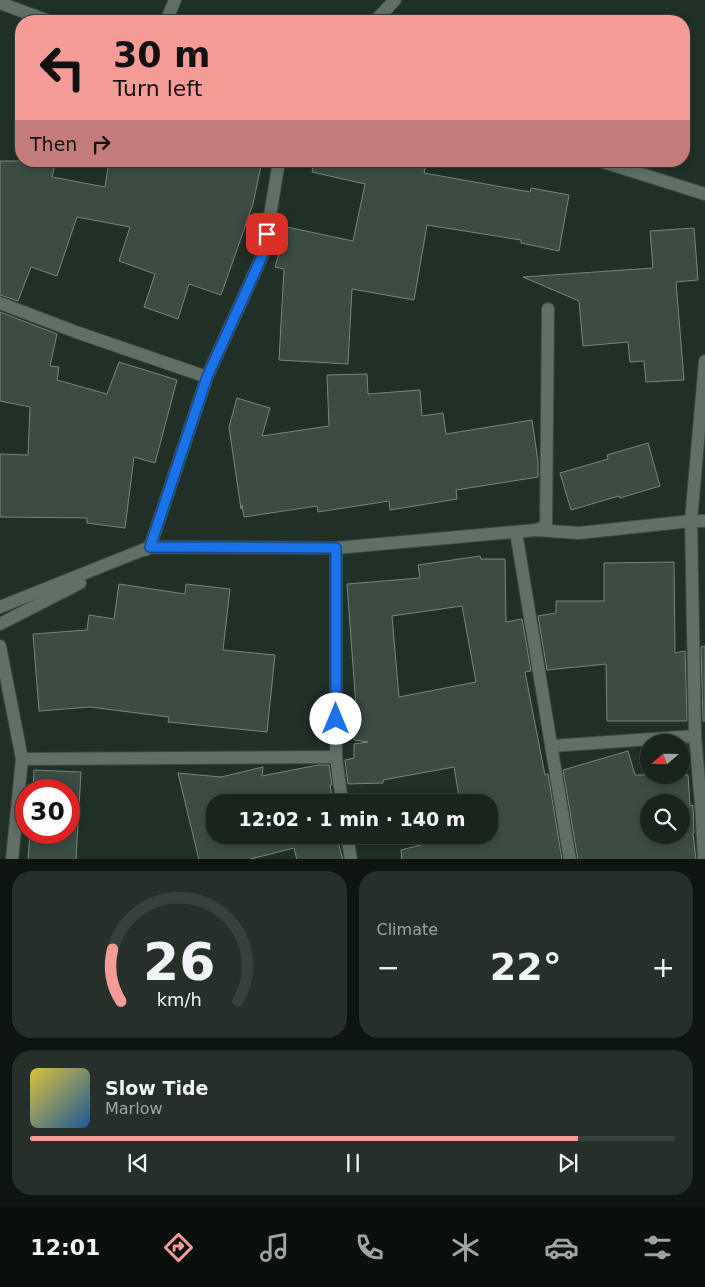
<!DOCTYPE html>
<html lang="en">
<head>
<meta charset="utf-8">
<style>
	body { margin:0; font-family:"DejaVu Sans",sans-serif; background:#26302a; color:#f1f3f6; height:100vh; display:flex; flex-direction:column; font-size:19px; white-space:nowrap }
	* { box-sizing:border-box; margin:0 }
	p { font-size:16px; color:#9fa4a4 }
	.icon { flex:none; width:28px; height:28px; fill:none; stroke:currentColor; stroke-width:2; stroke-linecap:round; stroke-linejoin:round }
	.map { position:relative; height:859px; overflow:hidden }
	.sheet { display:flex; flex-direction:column; gap:12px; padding:12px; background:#0e1410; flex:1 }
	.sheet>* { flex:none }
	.hud { position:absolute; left:15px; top:15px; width:675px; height:152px; border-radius:20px; box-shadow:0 2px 8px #0003,0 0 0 1px #37413b; background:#f59c96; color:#111; overflow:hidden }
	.needle { width:32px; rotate:250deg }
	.tools { position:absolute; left:640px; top:734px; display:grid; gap:10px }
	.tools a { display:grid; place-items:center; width:50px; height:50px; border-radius:50%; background:#19241d; box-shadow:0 2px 8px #0003,0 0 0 1px #37413b; font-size:25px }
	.speed { position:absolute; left:15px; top:779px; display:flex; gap:10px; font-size:25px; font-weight:700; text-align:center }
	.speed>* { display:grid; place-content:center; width:65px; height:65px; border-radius:50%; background:#19241d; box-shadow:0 2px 8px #0003,0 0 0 1px #37413b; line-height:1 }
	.speed .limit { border:8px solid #d22; background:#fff; color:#111 }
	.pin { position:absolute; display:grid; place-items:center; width:42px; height:42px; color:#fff; margin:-21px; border-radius:10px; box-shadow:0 2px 8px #0006 }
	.me { position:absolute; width:55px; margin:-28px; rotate:0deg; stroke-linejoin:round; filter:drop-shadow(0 0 4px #0008) }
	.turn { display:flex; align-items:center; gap:18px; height:105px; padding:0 15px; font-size:22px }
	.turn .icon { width:65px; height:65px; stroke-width:2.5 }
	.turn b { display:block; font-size:35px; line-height:42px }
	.then { display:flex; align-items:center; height:48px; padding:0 15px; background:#0003; gap:10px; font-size:19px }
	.big { font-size:38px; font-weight:800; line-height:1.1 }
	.sheet .tile { flex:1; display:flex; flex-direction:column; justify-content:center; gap:8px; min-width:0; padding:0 18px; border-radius:20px; background:#26302a }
	.sheet .dial { align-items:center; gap:0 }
	.dial svg { height:130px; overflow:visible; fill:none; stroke:#37413b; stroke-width:7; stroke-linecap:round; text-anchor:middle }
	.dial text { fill:#f1f3f6; stroke:none }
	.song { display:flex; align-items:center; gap:15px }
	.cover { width:60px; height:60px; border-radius:8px; background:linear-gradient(135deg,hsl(50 70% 55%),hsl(210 70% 35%)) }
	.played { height:5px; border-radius:2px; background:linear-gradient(90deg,#f59c96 85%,#37413b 85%) }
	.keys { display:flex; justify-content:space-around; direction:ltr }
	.heat { display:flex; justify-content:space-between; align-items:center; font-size:28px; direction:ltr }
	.sheet .tiles { flex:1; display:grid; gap:12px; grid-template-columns:1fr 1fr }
	.tile:last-child { grid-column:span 2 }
	.trip { position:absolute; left:206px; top:794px; width:292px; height:50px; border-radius:20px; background:#19241d; box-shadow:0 2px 8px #0003,0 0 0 1px #37413b; font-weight:800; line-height:50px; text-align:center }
	.menu { display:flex; height:80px; justify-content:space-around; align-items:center; background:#0a0e0c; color:#9fa4a4 }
	.menu .icon { width:35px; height:35px }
	.menu .selected { color:#f59c96 }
	.menu b { font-size:22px; color:#f1f3f6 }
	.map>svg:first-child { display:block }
</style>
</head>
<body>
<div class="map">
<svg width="705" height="860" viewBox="0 0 705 860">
	<rect width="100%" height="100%" fill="#213027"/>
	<!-- building -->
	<g fill="#3c4c42" stroke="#76877d" fill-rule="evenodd">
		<polygon points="0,161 56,161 52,177 105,187 109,161 262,161 253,204 221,295 189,284 178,319 144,307 155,274 119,261 130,227 77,217 57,276 31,267 18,301 0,295"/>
		<polygon points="314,161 427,161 424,173 530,192 531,188 569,195 559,251 521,243 521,240 427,225 414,300 352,289 348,364 279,360 284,269 275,267 287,227 353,241 365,184 312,172"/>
		<polygon points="694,228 698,280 676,282 684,380 646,382 644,361 630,362 628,342 583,346 579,301 523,277 653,268 650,231"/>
		<polygon points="0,312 57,334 50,366 59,367 57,380 107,394 119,362 177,380 155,463 134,457 125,528 87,523 87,518 0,517 0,454 28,455 30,407 0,401"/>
		<polygon points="367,374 368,394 420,390 422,416 443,413 446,434 532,420 538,461 538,477 456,490 457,499 390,510 389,501 318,512 317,506 244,517 242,505 241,509 229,427 237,398 270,408 262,436 329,426 327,375"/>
		<polygon points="648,443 660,486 620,498 619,496 571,510 560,473 608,459 607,455"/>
		<path d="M480,556l1,3h24l1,63 16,-3 9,52 -6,1 20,103 3,-1 14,86h-160l-1,-10 59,-15h30v-33h-30l-6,-35 -71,13v3l-35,1 -3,-24 9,-2v-14l14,-2 -14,-2 -1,-33h3l-9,-123 73,-6 -2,-13zM462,606l14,76 -77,15 -7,-81z"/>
		<polygon points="674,562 675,653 685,651 687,721 607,721 606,664 547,670 538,616 556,613 556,601 604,601 604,563"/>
		<polygon points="119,584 185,594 186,584 230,589 223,650 275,655 267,732 168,722 169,717 90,707 39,711 33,634 87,630 89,615 114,619"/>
		<polygon points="705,646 705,721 703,721 701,647"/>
		<path d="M628,751l7,24h53l2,31 3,-1v3l1,25h-1l3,27h-118l-15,-90zM649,802h32v33h-32z"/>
		<polygon points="318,765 329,765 332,785 330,785 333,802 215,802 215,835 336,835 343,860 297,860 294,848 247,860 199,860 178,773 221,777 263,767 262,776"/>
		<polygon points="34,770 81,772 76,860 28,860 30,832 69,832 69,790 33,790"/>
	</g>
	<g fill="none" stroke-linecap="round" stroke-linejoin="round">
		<!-- minor casing -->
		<g stroke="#3d4a43" stroke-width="14">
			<g id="minor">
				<polyline points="0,3 49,21"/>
				<polyline points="166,21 175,0"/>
				<polyline points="375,21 395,0"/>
				<polyline points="600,161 705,194"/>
				<polyline points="0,303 76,332 207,377"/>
				<polyline points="536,530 546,526 548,309"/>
				<polyline points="516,532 570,860"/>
				<polyline points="336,548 336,757 342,802"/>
				<polyline points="145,550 150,547 207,377 264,252 279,161"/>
				<polyline points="0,607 150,547 336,548 536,530 579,533 691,521 705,521"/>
				<polyline points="0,624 80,583"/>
				<polyline points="0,646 22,759 12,860"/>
				<polyline points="551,746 695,736"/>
				<polyline points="22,759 336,757"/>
				<polyline points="347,835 351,860"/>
				<polyline points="704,860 701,804 695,736 691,521 705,361"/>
			</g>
		</g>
		<!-- minor -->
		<use href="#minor" stroke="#607066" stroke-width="12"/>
	</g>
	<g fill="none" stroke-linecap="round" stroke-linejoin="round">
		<!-- route casing -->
		<g stroke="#114b97" stroke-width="12">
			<polyline id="route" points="267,234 264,252 207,377 150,547 336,548 336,719"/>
		</g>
		<!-- route -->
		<use href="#route" stroke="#1a73e8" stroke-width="9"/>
	</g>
</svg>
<div class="tools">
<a><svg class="needle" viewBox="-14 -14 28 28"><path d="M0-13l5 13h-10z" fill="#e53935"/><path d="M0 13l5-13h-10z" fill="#9fa4a4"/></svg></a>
<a><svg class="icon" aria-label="search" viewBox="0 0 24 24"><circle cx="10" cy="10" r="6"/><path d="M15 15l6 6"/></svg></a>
</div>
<div class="speed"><div class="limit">30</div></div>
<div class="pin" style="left:267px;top:234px;background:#d93025"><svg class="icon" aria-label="arrive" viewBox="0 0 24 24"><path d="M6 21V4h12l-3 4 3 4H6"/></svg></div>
<svg class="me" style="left:336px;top:719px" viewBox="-20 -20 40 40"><circle r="19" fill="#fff"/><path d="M0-13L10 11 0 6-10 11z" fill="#1a73e8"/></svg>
<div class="trip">12:02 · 1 min · 140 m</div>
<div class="hud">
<div class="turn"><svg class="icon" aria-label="left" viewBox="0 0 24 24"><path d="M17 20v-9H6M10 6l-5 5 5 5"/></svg><div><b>30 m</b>Turn left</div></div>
<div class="then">Then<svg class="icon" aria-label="right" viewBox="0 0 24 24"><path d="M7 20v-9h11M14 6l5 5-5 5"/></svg></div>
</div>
</div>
<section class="sheet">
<div class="tiles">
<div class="tile dial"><svg viewBox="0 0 100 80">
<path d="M14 69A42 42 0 1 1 86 69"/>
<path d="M14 69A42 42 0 0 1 9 37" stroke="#f59c96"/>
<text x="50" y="56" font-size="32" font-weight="700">26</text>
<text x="50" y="72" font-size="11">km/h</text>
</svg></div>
<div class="tile"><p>Climate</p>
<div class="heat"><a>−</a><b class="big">22°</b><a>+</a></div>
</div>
<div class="tile">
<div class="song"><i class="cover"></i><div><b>Slow Tide</b><p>Marlow</p></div></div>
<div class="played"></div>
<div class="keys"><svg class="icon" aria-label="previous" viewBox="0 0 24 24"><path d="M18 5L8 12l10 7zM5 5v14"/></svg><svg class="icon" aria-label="pause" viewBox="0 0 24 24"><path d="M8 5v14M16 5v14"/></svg><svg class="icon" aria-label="next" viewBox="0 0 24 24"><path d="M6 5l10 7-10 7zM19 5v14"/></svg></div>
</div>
</div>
</section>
<nav class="menu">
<b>12:01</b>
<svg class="icon selected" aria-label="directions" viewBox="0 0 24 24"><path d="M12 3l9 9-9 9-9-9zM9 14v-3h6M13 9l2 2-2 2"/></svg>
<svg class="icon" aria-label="music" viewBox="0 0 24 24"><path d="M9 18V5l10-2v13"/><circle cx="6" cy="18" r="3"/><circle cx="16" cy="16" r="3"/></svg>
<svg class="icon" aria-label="phone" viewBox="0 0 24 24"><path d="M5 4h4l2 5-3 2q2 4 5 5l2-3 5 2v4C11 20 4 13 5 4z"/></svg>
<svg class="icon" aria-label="climate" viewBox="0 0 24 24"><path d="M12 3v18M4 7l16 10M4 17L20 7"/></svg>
<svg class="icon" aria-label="car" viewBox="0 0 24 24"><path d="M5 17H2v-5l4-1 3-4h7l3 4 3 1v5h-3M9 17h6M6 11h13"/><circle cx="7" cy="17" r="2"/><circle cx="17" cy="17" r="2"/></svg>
<svg class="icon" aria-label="filters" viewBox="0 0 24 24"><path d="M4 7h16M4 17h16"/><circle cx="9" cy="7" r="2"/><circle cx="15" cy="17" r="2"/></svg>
</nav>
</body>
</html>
